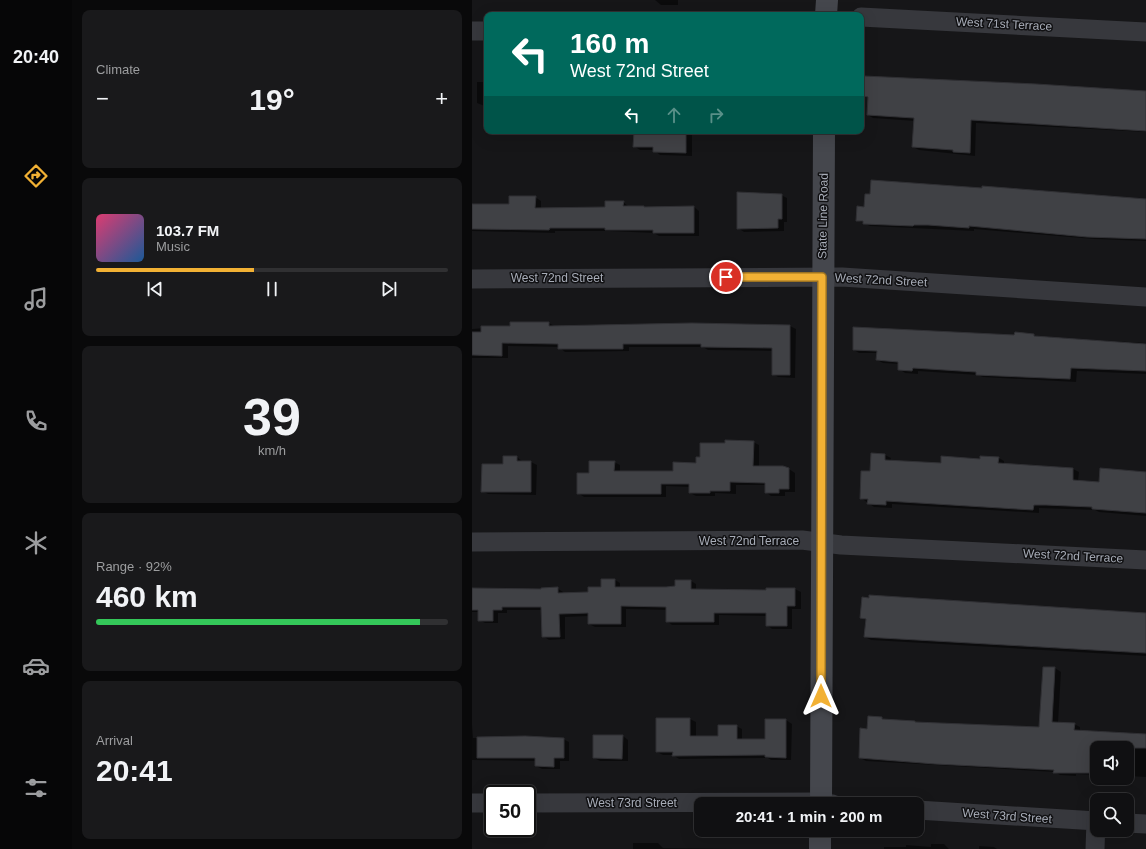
<!DOCTYPE html>
<html lang="en">
<head>
<meta charset="utf-8">
<style>
	body { margin:0; font-family:Helvetica,sans-serif; background:#19191b; color:#f1f3f6; height:100vh; display:flex; flex-direction:column; font-size:15px; white-space:nowrap }
	* { box-sizing:border-box; margin:0 }
	p { font-size:13px; color:#9c9d9f }
	.icon { flex:none; width:22px; height:22px; fill:none; stroke:currentColor; stroke-width:2; stroke-linecap:round; stroke-linejoin:round }
	.map { position:relative; flex:1; overflow:hidden }
	.panel { display:flex; flex-direction:column; gap:10px; padding:10px; background:#09090a; width:400px }
	.panel>* { flex:none }
	.hud { position:absolute; left:12px; top:12px; width:380px; height:122px; border-radius:8px; box-shadow:0 4px 16px #0002,0 0 0 1px #303032; background:#00695c; color:#fff; overflow:hidden }
	.fabs { position:absolute; left:618px; top:741px; display:grid; gap:8px }
	.fabs a { display:grid; place-items:center; width:44px; height:44px; border-radius:8px; background:#101012; box-shadow:0 4px 16px #0002,0 0 0 1px #303032; font-size:20px }
	.speed { position:absolute; left:12px; top:785px; display:flex; gap:8px; font-size:20px; font-weight:700; text-align:center }
	.speed>* { display:grid; place-content:center; width:52px; height:52px; border-radius:50%; background:#101012; box-shadow:0 4px 16px #0002,0 0 0 1px #303032; line-height:1 }
	.speed .limit { border:2px solid #111; border-radius:6px; background:#fff; color:#111 }
	.pin { position:absolute; display:grid; place-items:center; width:34px; height:34px; color:#fff; margin:-17px; border:2px solid #fff; border-radius:50%; box-shadow:0 1px 4px #0007 }
	.me { position:absolute; width:44px; margin:-22px; rotate:0deg; stroke-linejoin:round; filter:drop-shadow(0 0 3px #0008) }
	.turn { display:flex; align-items:center; gap:14px; height:84px; padding:0 20px; font-size:18px }
	.turn .icon { width:52px; height:52px; stroke-width:2.5 }
	.turn b { display:block; font-size:28px; line-height:34px }
	.lanes { display:flex; align-items:center; height:38px; padding:0 20px; background:#0003; justify-content:center; gap:20px; direction:ltr }
	.lanes .off { opacity:.35 }
	.big { font-size:30px; font-weight:800; line-height:1.1 }
	.panel .widget { flex:1; display:flex; flex-direction:column; justify-content:center; gap:6px; min-width:0; padding:0 14px; border-radius:8px; background:#19191b }
	.panel .dial { align-items:center; gap:0 }
	.dial b { font-size:52px; line-height:1 }
	.song { display:flex; align-items:center; gap:12px }
	.cover { width:48px; height:48px; border-radius:6px; background:linear-gradient(135deg,hsl(340 70% 55%),hsl(210 70% 35%)) }
	.played { height:4px; border-radius:2px; background:linear-gradient(90deg,#f2b134 45%,#303032 45%) }
	.keys { display:flex; justify-content:space-around; direction:ltr }
	.heat { display:flex; justify-content:space-between; align-items:center; font-size:22px; direction:ltr }
	.charge { height:6px; border-radius:3px; background:linear-gradient(90deg,#34c759 92%,#303032 0) }
	.trip { position:absolute; left:222px; top:797px; width:230px; height:40px; border-radius:8px; background:#101012; box-shadow:0 4px 16px #0002,0 0 0 1px #303032; font-weight:800; line-height:40px; text-align:center }
	main { display:flex; flex:1; min-height:0 }
	.menu { display:flex; flex-direction:column; width:72px; justify-content:space-around; align-items:center; background:#060607; color:#9c9d9f }
	.menu .icon { width:28px; height:28px }
	.menu .on { color:#f2b134 }
	.menu b { font-size:18px; color:#f1f3f6 }
	.map>svg:first-child { display:block }
</style>
</head>
<body>
<main>
<nav class="menu">
<b>20:40</b>
<svg class="icon on" aria-label="directions" viewBox="0 0 24 24"><path d="M12 3l9 9-9 9-9-9zM9 14v-3h6M13 9l2 2-2 2"/></svg>
<svg class="icon" aria-label="music" viewBox="0 0 24 24"><path d="M9 18V5l10-2v13"/><circle cx="6" cy="18" r="3"/><circle cx="16" cy="16" r="3"/></svg>
<svg class="icon" aria-label="phone" viewBox="0 0 24 24"><path d="M5 4h4l2 5-3 2q2 4 5 5l2-3 5 2v4C11 20 4 13 5 4z"/></svg>
<svg class="icon" aria-label="climate" viewBox="0 0 24 24"><path d="M12 3v18M4 7l16 10M4 17L20 7"/></svg>
<svg class="icon" aria-label="car" viewBox="0 0 24 24"><path d="M5 17H2v-5l4-1 3-4h7l3 4 3 1v5h-3M9 17h6M6 11h13"/><circle cx="7" cy="17" r="2"/><circle cx="17" cy="17" r="2"/></svg>
<svg class="icon" aria-label="filters" viewBox="0 0 24 24"><path d="M4 7h16M4 17h16"/><circle cx="9" cy="7" r="2"/><circle cx="15" cy="17" r="2"/></svg>
</nav>
<section class="panel">
<div class="widget"><p>Climate</p>
<div class="heat"><a>−</a><b class="big">19°</b><a>+</a></div>
</div>
<div class="widget">
<div class="song"><i class="cover"></i><div><b>103.7 FM</b><p>Music</p></div></div>
<div class="played"></div>
<div class="keys"><svg class="icon" aria-label="previous" viewBox="0 0 24 24"><path d="M18 5L8 12l10 7zM5 5v14"/></svg><svg class="icon" aria-label="pause" viewBox="0 0 24 24"><path d="M8 5v14M16 5v14"/></svg><svg class="icon" aria-label="next" viewBox="0 0 24 24"><path d="M6 5l10 7-10 7zM19 5v14"/></svg></div>
</div>
<div class="widget dial"><b>39</b><p>km/h</p></div>
<div class="widget"><p>Range · 92%</p><b class="big">460 km</b><div class="charge"></div></div>
<div class="widget"><p>Arrival</p><b class="big">20:41</b></div>
</section>
<div class="map">
<svg width="674" height="849" viewBox="0 0 674 849">
	<rect width="100%" height="100%" fill="#161618"/>
	<!-- shadow -->
	<g fill="#0007">
		<polygon points="183,0 206,0 206,5 189,5"/>
		<polygon points="5,82 15,82 15,107 5,103"/>
		<polygon points="674,92 674,132 504,123 503,156 447,150 441,147 443,121 401,118 396,115 396,98 392,96"/>
		<polygon points="185,131 220,131 220,156 188,155 182,150 168,150 162,146"/>
		<polygon points="309,195 315,198 315,222 312,222 312,231 272,232 266,228"/>
		<polygon points="63,197 69,201 69,209 134,208 151,202 157,207 174,208 222,207 227,211 227,236 187,236 182,233 137,231 83,231 83,233 0,231 0,205 38,206"/>
		<polygon points="674,199 674,241 622,239 502,229 502,231 398,226 385,220"/>
		<polygon points="77,323 82,326 220,324 318,326 324,329 323,378 306,377 301,374 301,351 236,350 231,347 157,347 157,351 98,352 93,352 87,347 36,346 36,358 0,358 0,329"/>
		<polygon points="544,333 562,335 567,337 674,343 674,374 605,371 604,382 511,377 506,375 446,371 446,374 433,373 427,369 427,364 411,363 405,360 406,353 387,353 382,350 543,336"/>
		<polygon points="281,442 287,445 287,467 317,469 323,473 323,492 313,492 313,496 299,496 294,492 294,485 264,485 264,494 243,493 243,496 224,496 218,493 218,487 194,486 194,497 112,497 106,493 118,474 142,462 148,465 148,472 202,472 225,464 229,458 254,444"/>
		<polygon points="413,455 419,458 418,461 469,464 527,458 532,461 532,464 601,469 607,472 606,481 628,483 629,469 674,472 674,516 627,512 623,510 567,508 567,513 420,504 420,508 402,507 389,498 399,472"/>
		<polygon points="45,457 51,462 59,462 65,465 64,495 16,494 10,491 32,465"/>
		<polygon points="143,580 148,583 148,588 204,587 219,581 224,584 224,590 295,591 323,589 329,592 329,609 320,609 320,629 300,629 295,625 295,616 247,615 247,625 200,625 195,621 195,610 154,609 154,627 123,627 117,624 117,616 93,617 93,639 77,640 71,636 70,610 35,610 35,613 26,613 26,623 13,623 7,620 7,612 0,612 0,589 70,590 85,588 91,592 91,594 117,593"/>
		<polygon points="398,599 674,614 674,656 399,640 393,637 394,620 389,618"/>
		<polygon points="583,668 589,672 586,723 602,724 608,727 608,731 674,734 674,777 655,776 655,748 625,748 625,775 604,774 604,776 588,775 583,772 394,761 388,758 396,730 410,718 414,721 446,723 568,729"/>
		<polygon points="218,719 224,722 224,737 247,737 264,726 270,729 270,740 294,740 314,720 320,724 319,760 299,760 296,758 207,759 201,755 191,755 185,752"/>
		<polygon points="0,725 1,738 91,739 97,742 97,761 88,761 88,769 70,769 64,766 64,761 0,760"/>
		<polygon points="151,736 156,740 156,761 128,761 122,758"/>
		<polygon points="161,843 186,843 191,848 261,849 161,849"/>
		<polygon points="459,844 472,844 477,849 412,849 412,847 434,847 434,845 459,847"/>
		<polygon points="507,846 522,847 525,849 500,849 507,849"/>
	</g>
	<!-- building -->
	<g fill="#404145" stroke="#303034">
		<polygon points="392,76 564,84 674,91 674,131 499,120 498,153 481,152 481,150 440,147 442,118 395,115 396,97 391,96"/>
		<polygon points="162,131 214,131 214,153 181,152 181,147 161,147"/>
		<polygon points="399,180 510,188 510,186 674,199 674,239 615,237 497,226 497,228 456,225 442,225 441,226 391,224 391,221 384,221 385,206 392,207 393,194 398,194"/>
		<polygon points="265,192 310,194 310,219 306,219 306,228 265,229"/>
		<polygon points="37,196 64,196 63,208 133,207 133,201 152,201 151,206 172,206 172,207 222,206 222,233 181,233 181,230 133,230 133,228 78,228 77,230 0,229 0,204 37,204"/>
		<polygon points="38,322 77,322 77,326 220,323 318,325 318,375 300,375 300,348 229,347 229,344 151,344 151,349 86,349 86,344 30,343 30,356 0,355 0,332 9,332 9,326 38,326"/>
		<polygon points="381,327 542,335 543,332 562,334 562,336 674,344 674,371 599,368 598,379 504,375 504,372 441,368 440,371 426,370 426,362 404,360 405,351 381,350"/>
		<polygon points="253,440 282,441 281,466 311,466 317,468 317,489 307,489 307,493 293,493 293,483 258,482 258,491 238,491 238,493 217,493 217,484 189,484 189,494 105,494 105,473 117,473 117,461 143,461 142,471 201,471 201,462 224,463 224,457 228,457 228,443 253,443"/>
		<polygon points="399,453 413,454 413,460 469,463 469,456 508,459 508,456 527,457 526,463 601,468 601,480 627,482 628,468 674,472 674,513 620,509 620,507 574,505 562,505 561,510 414,501 414,505 395,504 396,499 388,499 389,471 398,471"/>
		<polygon points="31,456 45,456 45,461 59,461 59,492 9,492 10,464 31,464"/>
		<polygon points="129,579 143,579 143,587 194,587 203,586 203,580 219,580 219,589 294,590 294,588 323,588 323,606 315,606 315,626 294,626 294,613 242,613 242,622 194,622 194,607 149,606 149,624 116,624 116,613 87,614 88,637 70,637 69,607 30,607 30,610 21,610 21,621 6,621 6,610 0,610 0,588 69,589 69,588 86,587 86,593 116,592 116,587 129,587"/>
		<polygon points="397,595 674,613 674,653 392,637 394,619 388,618 390,597 397,598"/>
		<polygon points="571,667 583,667 580,722 603,723 602,730 674,734 674,748 625,748 625,773 581,773 582,770 463,764 387,758 388,728 395,729 396,716 410,717 410,719 443,721 443,722 567,727"/>
		<polygon points="184,718 218,718 218,736 246,736 246,725 265,725 265,739 293,739 293,719 314,719 314,758 293,757 293,755 200,756 201,752 184,752"/>
		<polygon points="121,735 151,735 150,759 121,758"/>
		<polygon points="53,736 92,738 92,758 82,758 82,767 63,766 63,758 5,758 5,737"/>
	</g>
	<g fill="none" stroke-linecap="round" stroke-linejoin="round">
		<!-- minor -->
		<g stroke="#37383d" stroke-width="19">
			<polyline points="389,17 674,32"/>
			<polyline points="0,31 15,31"/>
			<polyline points="0,279 370,277 674,297"/>
			<polyline points="0,542 330,540 369,545 674,560"/>
			<polyline points="0,803 21,803"/>
			<polyline points="55,803 349,802 361,804"/>
			<polyline points="445,810 625,821"/>
			<polyline points="655,823 674,824"/>
			<polyline points="623,849 624,821"/>
		</g>
		<!-- secondary -->
		<g stroke="#45474d" stroke-width="22">
			<polyline points="354,15 355,0"/>
			<polyline points="349,804 352,131"/>
			<polyline points="348,849 348,830"/>
		</g>
	</g>
	<g fill="none" stroke-linecap="round" stroke-linejoin="round">
		<!-- route casing -->
		<g stroke="#9d7322" stroke-width="10">
			<polyline id="route" points="254,277 350,277 349,696"/>
		</g>
		<!-- route -->
		<use href="#route" stroke="#f2b134" stroke-width="7"/>
	</g>
	<g text-anchor="middle" stroke-width="3" stroke-linejoin="round" paint-order="stroke">
		<!-- street labels -->
		<g font-size="12" fill="#a8adb8" stroke="#111113">
			<text transform="translate(532 24) rotate(3)" y="4">West 71st Terrace</text>
			<text transform="translate(351 216) rotate(-89)" y="4">State Line Road</text>
			<text x="85" y="282">West 72nd Street</text>
			<text transform="translate(409 280) rotate(3)" y="4">West 72nd Street</text>
			<text x="277" y="545">West 72nd Terrace</text>
			<text transform="translate(601 556) rotate(3)" y="4">West 72nd Terrace</text>
			<text x="160" y="807">West 73rd Street</text>
			<text transform="translate(535 816) rotate(4)" y="4">West 73rd Street</text>
		</g>
	</g>
</svg>
<div class="fabs">
<a><svg class="icon" aria-label="sound" viewBox="0 0 24 24"><path d="M4 9h4l5-4v14l-5-4H4zM17 9q2 3 0 6"/></svg></a>
<a><svg class="icon" aria-label="search" viewBox="0 0 24 24"><circle cx="10" cy="10" r="6"/><path d="M15 15l6 6"/></svg></a>
</div>
<div class="speed"><div class="limit">50</div></div>
<div class="pin" style="left:254px;top:277px;background:#d93025"><svg class="icon" aria-label="arrive" viewBox="0 0 24 24"><path d="M6 21V4h12l-3 4 3 4H6"/></svg></div>
<svg class="me" style="left:349px;top:696px" viewBox="-20 -20 40 40"><path d="M0-17L14 15 0 8-14 15z" fill="#f2b134" stroke="#fff" stroke-width="4"/></svg>
<div class="trip">20:41 · 1 min · 200 m</div>
<div class="hud">
<div class="turn"><svg class="icon" aria-label="left" viewBox="0 0 24 24"><path d="M17 20v-9H6M10 6l-5 5 5 5"/></svg><div><b>160 m</b>West 72nd Street</div></div>
<div class="lanes"><svg class="icon" aria-label="left" viewBox="0 0 24 24"><path d="M17 20v-9H6M10 6l-5 5 5 5"/></svg><svg class="icon off" aria-label="ahead" viewBox="0 0 24 24"><path d="M12 20V5M6 11l6-6 6 6"/></svg><svg class="icon off" aria-label="right" viewBox="0 0 24 24"><path d="M7 20v-9h11M14 6l5 5-5 5"/></svg></div>
</div>
</div>
</main>
</body>
</html>
